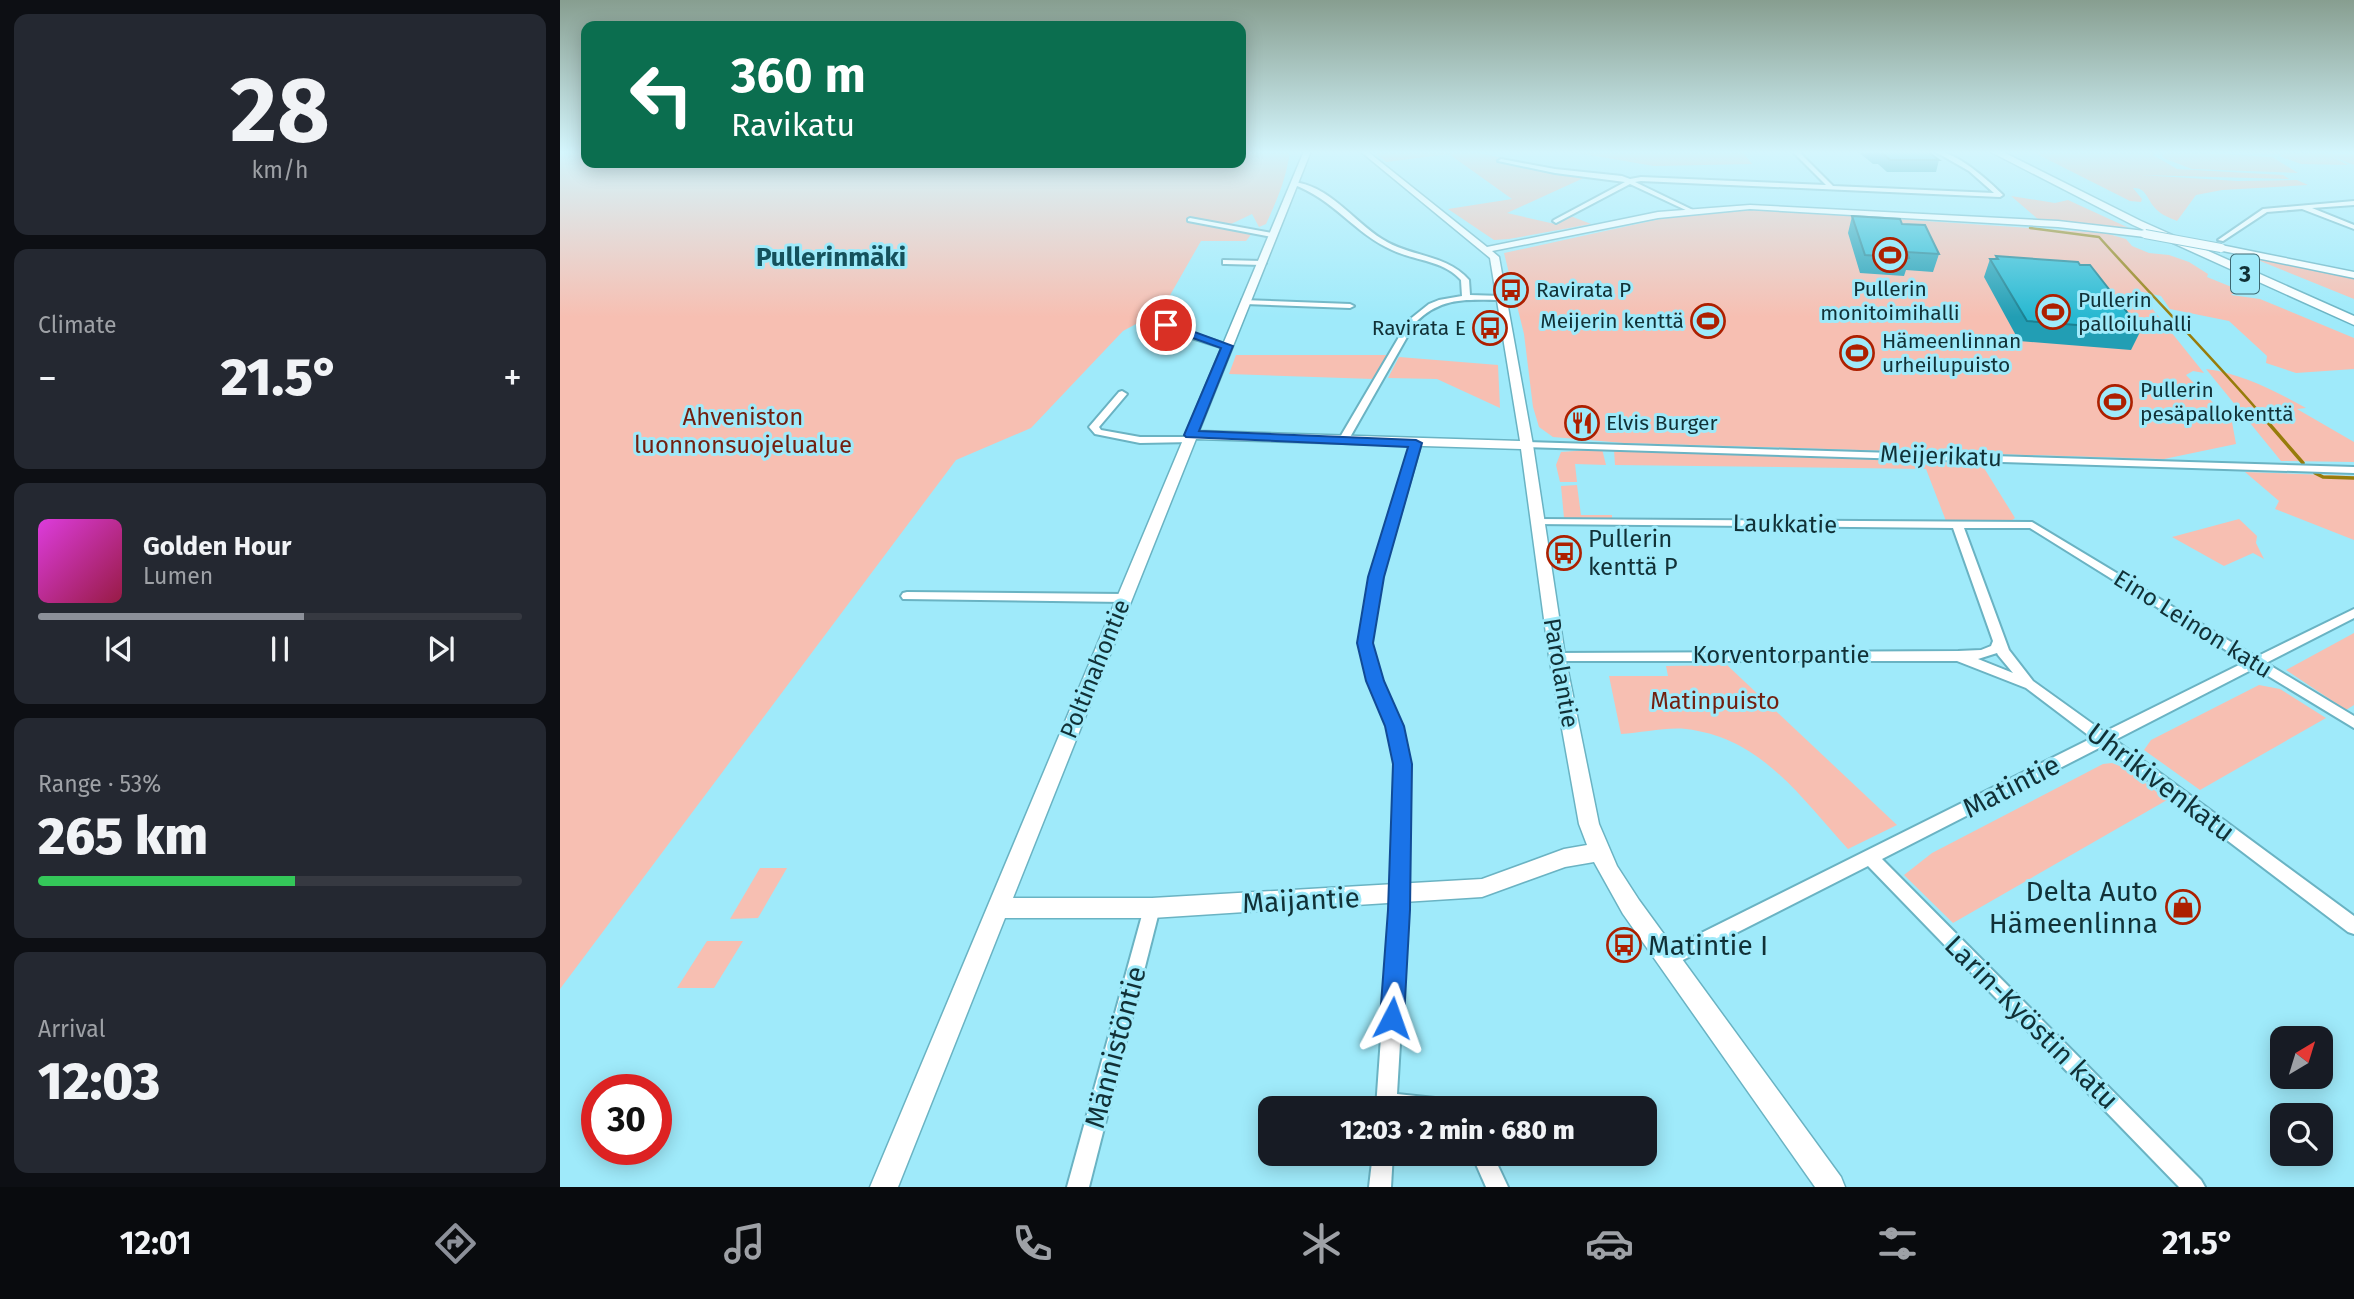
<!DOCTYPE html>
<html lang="en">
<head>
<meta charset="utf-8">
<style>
	body { margin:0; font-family:"Fira Sans",sans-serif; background:#242831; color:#f1f3f6; height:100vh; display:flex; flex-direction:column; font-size:26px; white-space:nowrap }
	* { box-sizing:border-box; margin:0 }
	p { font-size:23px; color:#9ea1a6 }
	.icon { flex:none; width:38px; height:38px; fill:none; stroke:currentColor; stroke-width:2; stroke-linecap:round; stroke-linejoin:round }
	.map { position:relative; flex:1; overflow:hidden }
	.side { display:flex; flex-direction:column; gap:14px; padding:14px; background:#0d0f14; width:560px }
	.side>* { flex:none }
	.guide { position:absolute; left:21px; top:21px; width:665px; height:147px; border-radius:14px; box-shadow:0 4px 18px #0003; background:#0b6e4f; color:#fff; overflow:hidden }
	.needle { width:46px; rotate:38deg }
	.controls { position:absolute; left:1710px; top:1026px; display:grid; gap:14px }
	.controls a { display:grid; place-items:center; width:63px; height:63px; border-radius:14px; background:#171b24; box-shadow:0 4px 18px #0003; font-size:35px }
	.speed { position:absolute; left:21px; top:1074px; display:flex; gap:14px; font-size:35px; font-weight:700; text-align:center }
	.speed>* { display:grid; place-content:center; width:91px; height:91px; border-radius:50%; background:#171b24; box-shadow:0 4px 18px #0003; line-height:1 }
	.speed .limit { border:10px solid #d22; background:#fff; color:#111 }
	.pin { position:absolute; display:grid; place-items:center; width:60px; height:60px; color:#fff; margin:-30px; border:4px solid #fff; border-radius:50%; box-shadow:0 2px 7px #0007 }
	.me { position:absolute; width:77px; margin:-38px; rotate:4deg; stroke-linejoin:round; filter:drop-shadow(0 0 5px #0008) }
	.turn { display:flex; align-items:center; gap:24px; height:147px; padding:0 35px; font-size:32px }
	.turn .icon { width:91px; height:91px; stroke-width:2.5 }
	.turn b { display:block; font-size:49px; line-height:60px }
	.big { font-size:52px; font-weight:800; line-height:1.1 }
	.side .widget { flex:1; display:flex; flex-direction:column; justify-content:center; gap:10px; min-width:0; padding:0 24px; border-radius:14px; background:#242831 }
	.side .dial { align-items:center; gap:0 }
	.dial b { font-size:91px; line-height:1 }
	.song { display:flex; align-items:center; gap:21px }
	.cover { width:84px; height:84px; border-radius:10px; background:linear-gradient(135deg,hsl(300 70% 55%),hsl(340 70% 35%)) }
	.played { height:7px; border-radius:4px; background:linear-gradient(90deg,#8c9099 55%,#363941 55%) }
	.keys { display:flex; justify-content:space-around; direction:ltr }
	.heat { display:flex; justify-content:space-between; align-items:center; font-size:38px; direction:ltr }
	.charge { height:10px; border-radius:5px; background:linear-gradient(90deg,#34c759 53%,#363941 0) }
	.trip { position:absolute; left:698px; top:1096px; width:399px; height:70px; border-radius:14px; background:#171b24; box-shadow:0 4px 18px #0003; font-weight:800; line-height:70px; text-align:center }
	.dock { display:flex; height:112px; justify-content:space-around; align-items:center; background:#090b0e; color:#9ea1a6 }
	.dock .icon { width:49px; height:49px }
	.dock .on { color:#8c9099 }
	.dock b { font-size:32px; color:#f1f3f6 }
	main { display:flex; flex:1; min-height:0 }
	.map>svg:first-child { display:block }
</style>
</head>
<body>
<main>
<section class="side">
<div class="widget dial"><b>28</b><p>km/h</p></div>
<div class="widget"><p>Climate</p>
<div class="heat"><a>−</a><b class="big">21.5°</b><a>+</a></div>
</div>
<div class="widget">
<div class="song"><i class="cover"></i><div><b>Golden Hour</b><p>Lumen</p></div></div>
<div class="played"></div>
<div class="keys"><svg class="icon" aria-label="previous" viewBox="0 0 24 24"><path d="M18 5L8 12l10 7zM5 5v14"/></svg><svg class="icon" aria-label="pause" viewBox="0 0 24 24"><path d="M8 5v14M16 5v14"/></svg><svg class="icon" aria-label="next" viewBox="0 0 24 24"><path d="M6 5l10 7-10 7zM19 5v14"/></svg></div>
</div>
<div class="widget"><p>Range · 53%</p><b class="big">265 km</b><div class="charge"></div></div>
<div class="widget"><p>Arrival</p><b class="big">12:03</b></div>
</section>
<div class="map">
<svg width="1794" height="1187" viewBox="0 0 1794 1187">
	<rect width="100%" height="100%" fill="#9feafa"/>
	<!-- green -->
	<g fill="#f7bfb2">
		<path d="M0,151h26v12h655v-12h49c-4,28 -12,47 -24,73l-7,3 -7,-13 -23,11 24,7 -7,9h-45l-44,77 -8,-1 -26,14 -92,97 -75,32 -396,529z"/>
		<polygon points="813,151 907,151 944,158 940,160 1028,176 947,213 995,224 1008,215 1031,224 949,239 934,240 888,209 952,199 889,154 826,162"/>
		<polygon points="1006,151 1182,151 1192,164 1094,166"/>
		<path d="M1471,151h127l-5,4 24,14 106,6 6,4 -148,-4 97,6 59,-1 11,5 -86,5 -26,5 -19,26c-7,-3 -15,-6 -20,-11 -10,-9 -10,-23 -24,-22l9,11 -1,3 -11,-1z"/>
		<polygon points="1610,151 1712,157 1738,173 1632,169 1603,158 1602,155"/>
		<polygon points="1663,151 1794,154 1794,165 1771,156 1788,165 1741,164 1719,156 1724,154"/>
		<polygon points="1451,196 1495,203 1508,200 1569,228 1479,220"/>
		<polygon points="1200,210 1545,233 1566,239 1572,246 1589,253 1609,255 1629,262 1648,274 1647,277 1679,290 1671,295 1700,299 1794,338 1794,369 1736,373 1706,363 1707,356 1669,321 1610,309 1601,296 1578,291 1644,373 1633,371 1626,375 1672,422 1676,444 1604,459 1064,443 993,437 979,427 973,407 964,334 944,253 1100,219 1153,211"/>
		<polygon points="1685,254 1794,278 1794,299 1693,258"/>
		<polygon points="676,355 827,355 813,379 669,374"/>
		<polygon points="839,357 938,365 940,408 877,379 828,378"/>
		<path d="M1646,369c37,5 67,21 100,39l-9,1 57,33v20l-73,-1z"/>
		<polygon points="1042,449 1046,465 1015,464 1017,482 1000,482 996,465 1001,452"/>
		<polygon points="1054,450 1414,461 1424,468 1455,518 1451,521 1386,521 1366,469 1055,465"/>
		<polygon points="1685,472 1794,476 1794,540 1715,509 1719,501"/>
		<polygon points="1017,485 1021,515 1052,515 1052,518 1049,520 1008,520 1004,518 1001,486"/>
		<polygon points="1679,519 1697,536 1696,543 1704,559 1693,553 1664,566 1612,537"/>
		<polygon points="1794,633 1794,705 1786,710 1726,670"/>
		<path d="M1167,665l170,160 -49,24c-48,-52 -86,-111 -162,-120 -20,-2 -45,4 -65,5l-12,-58h59l-2,-10z"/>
		<polygon points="1699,685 1720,689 1766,718 1640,790 1584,750 1591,740"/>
		<polygon points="1552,763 1567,769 1607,800 1393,923 1344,875 1372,853 1543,764"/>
		<polygon points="200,868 227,868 198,918 170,919"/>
		<polygon points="147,941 183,941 154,988 117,988"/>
	</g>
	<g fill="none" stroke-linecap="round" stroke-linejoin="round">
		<!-- stream-far1 -->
		<path stroke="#977c0b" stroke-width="2.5" d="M1470,228l69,9c53,59 109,116 161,176"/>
		<!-- stream -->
		<g stroke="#977c0b" stroke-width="3.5">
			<polyline points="1698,411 1743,463"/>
			<polyline points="1755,473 1763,477 1794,478"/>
		</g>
		<!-- street casing -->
		<g stroke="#6ab3c3" stroke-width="4">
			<g id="street">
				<path d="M1232,151h6l35,35 161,7 -25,-22 -35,-20c21,-1 55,30 69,44l-3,2 -359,-16 -6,1 60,29 -5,1 -60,-28 -74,39 -3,-2 1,-1 71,-38 -70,-9 -57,-12 3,-2 54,10 67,7 8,3 11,-2 185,8z"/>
				<path d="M732,182c36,2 61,39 90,57 27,18 65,15 87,41l1,15 32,1 4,2 -4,2c-35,0 -60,-4 -87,23l-66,116 -5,3 -5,-3 70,-119 20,-16 10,-4 23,-4 -1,-16c-18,-20 -46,-19 -69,-30 -38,-17 -58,-51 -100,-66z"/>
				<polygon points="1794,201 1794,205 1752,208 1794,225 1794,229 1742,209 1707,212 1663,241 1658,240 1703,209"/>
				<polygon points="630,218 712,233 715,235 712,237 628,221 628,219"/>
				<polygon points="663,260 702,261 706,263 702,265 666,264 663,264"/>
				<polygon points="682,300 790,304 794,306 790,308 685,304 682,304"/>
				<polygon points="580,318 586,318 671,346 664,348 580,322"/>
				<polygon points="562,391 567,394 539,427 541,430 580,437 629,437 634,440 633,442 580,443 535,434 529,427 559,392"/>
				<polygon points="856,440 861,443 822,577 811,643 822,681 842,726 850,764 848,910 837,1094 875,1098 882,1101 885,1108 816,1108 830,910 836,764 828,726 808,681 799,643 810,577 851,443"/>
				<polygon points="967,442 1794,467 1794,473 963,447 963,443"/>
				<path d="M978,519l494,3 224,135 98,-48v9l-88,45 88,53v12l-99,-60 -140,72 239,176v18l-6,-2 -245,-186 -221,113 319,321 4,7h-26l-311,-321 -195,99 -6,2 -6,-2 -3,-6 3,-6 431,-215 -66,-50 -69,-27h-400l-5,-2 -2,-3 2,-3 406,-2 23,-1 10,-4 2,-5 -40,-113 -419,-4 -2,-2 2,-2zM1404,528h66l215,134 -141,70 -71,-51 -24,-31zM1437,653l1,2 15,18 -35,-14z"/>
				<polygon points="347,592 564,594 570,598 564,602 343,599 341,596 343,593"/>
				<polygon points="592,900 598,903 600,908 529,1187 507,1187 584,908 586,903"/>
				<polygon points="813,1153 833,1153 831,1187 809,1187"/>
				<polygon points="911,1153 932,1153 948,1187 926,1187"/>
			</g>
		</g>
		<!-- secondary casing -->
		<g stroke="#6ab3c3" stroke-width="3">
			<g id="secondary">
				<path d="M744,151h7l-112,280 321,10 -30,-183 -130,-107h7l120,96 171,-35 92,-7 308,16 87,10 4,3 -4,3 -87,-10 -308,-18 -92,9 -166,33 7,6 34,188 32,211 34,168 18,42 22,34 202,277 4,10h-30l-192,-273 -29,-52 -29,5 -83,30 -330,21h-147l-107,269h-28zM636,439l325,10 28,207 30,168 8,21 -23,4 -82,30 -330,19h-139z"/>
				<polygon points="1661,245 1794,272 1794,278 1658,250 1658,246"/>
			</g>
		</g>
		<!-- highway casing -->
		<g stroke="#6ab3c3" stroke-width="3">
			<polygon id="highway" points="1429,151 1441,151 1581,221 1794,316 1794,325 1573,225"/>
		</g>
		<!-- street -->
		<use href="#street" fill="#fff" fill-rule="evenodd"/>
		<!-- secondary -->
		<use href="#secondary" fill="#fff" fill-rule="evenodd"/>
		<!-- highway -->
		<use href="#highway" fill="#fff" fill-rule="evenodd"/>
		<!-- secondary-bridge casing -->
		<g stroke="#6ab3c3" stroke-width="10" stroke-linecap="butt">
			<polyline id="secondary-bridge" points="1585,234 1661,248"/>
		</g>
		<!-- secondary-bridge -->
		<use href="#secondary-bridge" stroke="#fff" stroke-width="8"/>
	</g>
	<!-- wall -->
	<g fill="#229eb4">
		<polygon points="1297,151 1367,151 1379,160 1376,172 1327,172 1318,164 1313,164"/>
		<polygon points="1292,216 1342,224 1379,254 1373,272 1346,270 1344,276 1300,273 1288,233"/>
		<polygon points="1436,256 1581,330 1571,350 1459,341 1424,277 1430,259 1435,259"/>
	</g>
	<!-- building -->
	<g fill="#27b8d1" stroke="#1b8192" stroke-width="2">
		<polygon points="1314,151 1367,151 1379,160 1330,160 1321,152 1316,152"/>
		<polygon points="1292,216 1340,219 1342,224 1365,225 1379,254 1347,252 1349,258 1305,255"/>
		<polygon points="1436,256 1518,262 1520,265 1530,265 1581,330 1467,321 1430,259 1438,259"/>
	</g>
	<!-- sky -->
	<linearGradient id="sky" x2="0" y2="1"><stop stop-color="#879e90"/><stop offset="0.48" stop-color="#d4f6fd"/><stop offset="1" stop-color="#d4f6fd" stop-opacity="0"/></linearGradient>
	<rect width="1794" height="317" fill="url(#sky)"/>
	<!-- route -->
	<polygon fill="#1a73e8" stroke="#114b97" stroke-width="2" points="602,323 610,323 673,346 639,431 856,440 862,443 824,577 813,643 824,681 844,726 852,764 850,910 844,1018 840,1027 832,1030 823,1027 820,1018 828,910 833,764 825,726 806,681 797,643 808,577 848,447 626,437 624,435 661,348 602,327"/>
	<!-- icons -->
	<defs>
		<g id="stadium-ring" transform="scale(1.75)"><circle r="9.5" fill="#9feafa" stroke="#ad2000" stroke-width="1.5"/><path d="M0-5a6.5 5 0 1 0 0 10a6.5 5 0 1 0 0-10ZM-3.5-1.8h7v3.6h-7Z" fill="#ad2000"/></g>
		<g id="bus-ring" transform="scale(1.75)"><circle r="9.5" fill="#9feafa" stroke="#ad2000" stroke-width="1.5"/><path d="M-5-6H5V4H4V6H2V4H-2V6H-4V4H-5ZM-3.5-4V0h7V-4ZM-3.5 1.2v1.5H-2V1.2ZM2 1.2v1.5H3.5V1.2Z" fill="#ad2000"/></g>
		<g id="restaurant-ring" transform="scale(1.75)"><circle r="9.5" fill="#9feafa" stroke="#ad2000" stroke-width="1.5"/><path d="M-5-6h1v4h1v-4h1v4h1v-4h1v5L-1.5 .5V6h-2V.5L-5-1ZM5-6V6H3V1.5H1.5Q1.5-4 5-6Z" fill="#ad2000"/></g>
		<g id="shop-ring" transform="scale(1.75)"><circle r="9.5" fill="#9feafa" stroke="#ad2000" stroke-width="1.5"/><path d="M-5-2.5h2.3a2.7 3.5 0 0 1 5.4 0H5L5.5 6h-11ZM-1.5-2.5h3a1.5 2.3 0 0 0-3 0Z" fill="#ad2000"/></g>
	</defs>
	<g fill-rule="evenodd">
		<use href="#stadium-ring" x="1330" y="255"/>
		<use href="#bus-ring" x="951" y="290"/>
		<use href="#stadium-ring" x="1493" y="312"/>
		<use href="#stadium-ring" x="1148" y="321"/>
		<use href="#bus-ring" x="930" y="328"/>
		<use href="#stadium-ring" x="1297" y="353"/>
		<use href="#stadium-ring" x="1555" y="402"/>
		<use href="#restaurant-ring" x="1022" y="423"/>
		<use href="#bus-ring" x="1004" y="553"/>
		<use href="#shop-ring" x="1623" y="907"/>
		<use href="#bus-ring" x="1064" y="945"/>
	</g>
	<g text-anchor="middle" stroke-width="6" stroke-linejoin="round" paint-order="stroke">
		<!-- far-poi labels -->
		<g font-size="21" fill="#113137" stroke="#9feafa" text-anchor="start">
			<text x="1330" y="296" text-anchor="middle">Pullerin<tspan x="1330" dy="24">monitoimihalli</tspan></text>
			<text x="976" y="297">Ravirata P</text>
			<text x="1518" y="307">Pullerin<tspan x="1518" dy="24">palloiluhalli</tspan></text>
			<text x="1124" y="328" text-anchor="end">Meijerin kenttä</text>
			<text x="906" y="335" text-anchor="end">Ravirata E</text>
			<text x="1322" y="348">Hämeenlinnan<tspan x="1322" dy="24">urheilupuisto</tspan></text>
			<text x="1580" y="397">Pullerin<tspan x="1580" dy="24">pesäpallokenttä</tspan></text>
			<text x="1046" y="430">Elvis Burger</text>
		</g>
		<!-- shield labels -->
		<rect fill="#9feafa" stroke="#3c6872" stroke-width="2" x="1671" y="254.5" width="28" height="39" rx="5"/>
		<g font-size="23" font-weight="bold" fill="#113137">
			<text x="1685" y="282">3</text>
		</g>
		<!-- park labels -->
		<g font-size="24" fill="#721f0f" stroke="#9feafa">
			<text x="183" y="425">Ahveniston<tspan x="183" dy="28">luonnonsuojelualue</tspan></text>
			<text x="1155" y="709">Matinpuisto</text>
		</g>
		<!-- street labels -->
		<g font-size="24" fill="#113137" stroke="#9feafa">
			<text transform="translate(1381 456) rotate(2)" y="8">Meijerikatu</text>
			<text transform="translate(1225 524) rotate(1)" y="8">Laukkatie</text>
			<text transform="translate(1633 624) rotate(32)" y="8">Eino Leinon katu</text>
			<text x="1221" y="663">Korventorpantie</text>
			<text transform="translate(535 669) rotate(-68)" y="8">Poltinahontie</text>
			<text transform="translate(1001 673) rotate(80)" y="8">Parolantie</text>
		</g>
		<!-- poi labels -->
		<g font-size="24" fill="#113137" stroke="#9feafa" text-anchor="start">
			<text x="1028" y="547">Pullerin<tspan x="1028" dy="28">kenttä P</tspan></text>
		</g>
		<!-- far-district labels -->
		<g font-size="26" font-weight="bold" fill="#15515c" stroke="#9feafa">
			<text x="271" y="266">Pullerinmäki</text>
		</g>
		<!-- near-street labels -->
		<g font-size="28" fill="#113137" stroke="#9feafa">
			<text transform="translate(1601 782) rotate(37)" y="10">Uhrikivenkatu</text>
			<text transform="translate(1451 786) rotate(-27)" y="10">Matintie</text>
			<text transform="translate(741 900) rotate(-3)" y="10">Maijantie</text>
			<text transform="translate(1472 1022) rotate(45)" y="10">Larin-Kyöstin katu</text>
			<text transform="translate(555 1047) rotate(-75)" y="10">Männistöntie</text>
		</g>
		<!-- near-poi labels -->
		<g font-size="28" fill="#113137" stroke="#9feafa" text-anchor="end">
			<text x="1598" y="901">Delta Auto<tspan x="1598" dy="32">Hämeenlinna</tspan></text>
			<text x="1088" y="955" text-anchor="start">Matintie I</text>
		</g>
	</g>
</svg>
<div class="controls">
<a><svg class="needle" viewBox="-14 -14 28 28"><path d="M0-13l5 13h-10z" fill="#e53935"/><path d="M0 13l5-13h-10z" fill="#9ea1a6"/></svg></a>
<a><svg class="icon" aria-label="search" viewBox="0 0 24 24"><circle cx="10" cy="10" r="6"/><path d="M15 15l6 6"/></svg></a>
</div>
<div class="speed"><div class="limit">30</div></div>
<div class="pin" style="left:606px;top:325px;background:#d93025"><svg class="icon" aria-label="arrive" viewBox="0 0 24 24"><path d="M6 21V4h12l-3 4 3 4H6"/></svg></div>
<svg class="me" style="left:832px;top:1018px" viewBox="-20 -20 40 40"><path d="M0-17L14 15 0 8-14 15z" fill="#1a73e8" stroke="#fff" stroke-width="4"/></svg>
<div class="trip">12:03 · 2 min · 680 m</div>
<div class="guide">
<div class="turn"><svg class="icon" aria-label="left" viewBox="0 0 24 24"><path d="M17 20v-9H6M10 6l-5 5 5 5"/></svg><div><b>360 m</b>Ravikatu</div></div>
</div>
</div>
</main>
<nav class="dock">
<b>12:01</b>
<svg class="icon on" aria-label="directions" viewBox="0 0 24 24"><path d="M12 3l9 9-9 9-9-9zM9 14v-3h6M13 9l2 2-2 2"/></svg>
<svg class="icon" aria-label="music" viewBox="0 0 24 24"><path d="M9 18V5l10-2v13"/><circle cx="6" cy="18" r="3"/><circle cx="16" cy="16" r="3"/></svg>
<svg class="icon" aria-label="phone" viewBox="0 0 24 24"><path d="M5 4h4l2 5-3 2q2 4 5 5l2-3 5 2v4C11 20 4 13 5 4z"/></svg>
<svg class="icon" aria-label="climate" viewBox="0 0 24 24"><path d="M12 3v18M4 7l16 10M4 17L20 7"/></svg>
<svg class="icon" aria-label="car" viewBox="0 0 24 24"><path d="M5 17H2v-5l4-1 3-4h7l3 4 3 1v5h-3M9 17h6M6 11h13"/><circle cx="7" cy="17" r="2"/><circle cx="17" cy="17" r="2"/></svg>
<svg class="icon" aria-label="filters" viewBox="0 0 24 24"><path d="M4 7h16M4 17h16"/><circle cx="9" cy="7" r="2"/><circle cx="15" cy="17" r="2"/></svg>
<b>21.5°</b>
</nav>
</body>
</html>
